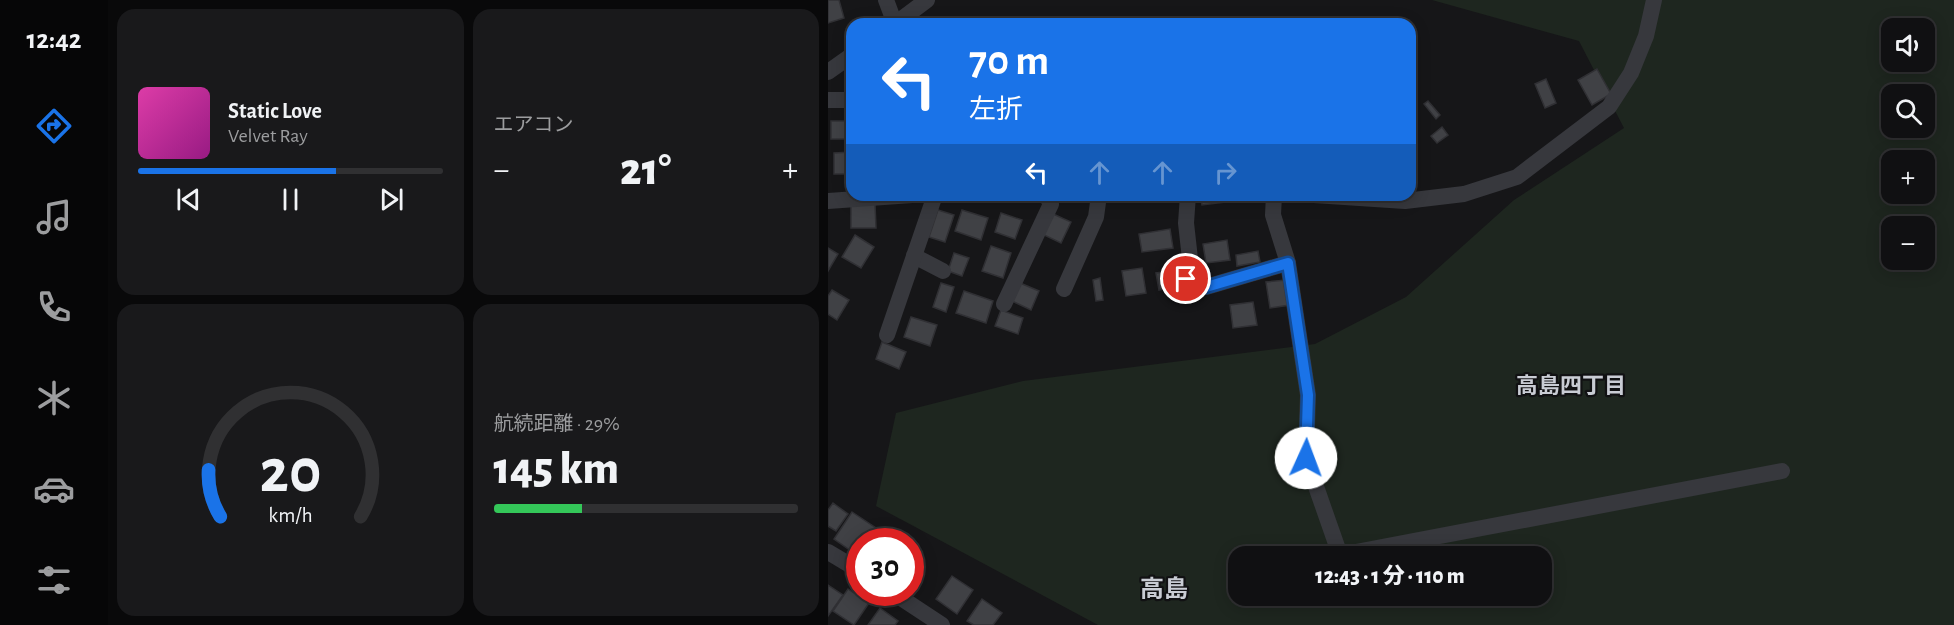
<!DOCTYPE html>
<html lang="ja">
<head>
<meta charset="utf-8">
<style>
	body { margin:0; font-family:"Alegreya Sans","Noto Sans JP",sans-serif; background:#19191b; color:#f1f3f6; height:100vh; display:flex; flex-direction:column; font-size:22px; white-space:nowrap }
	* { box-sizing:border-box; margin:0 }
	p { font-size:20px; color:#9c9d9f }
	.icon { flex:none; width:33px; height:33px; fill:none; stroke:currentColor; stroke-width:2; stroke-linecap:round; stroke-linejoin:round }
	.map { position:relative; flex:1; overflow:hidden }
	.details { display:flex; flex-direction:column; gap:9px; padding:9px; background:#09090a; width:720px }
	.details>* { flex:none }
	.hud { position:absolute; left:18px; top:18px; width:570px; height:183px; border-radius:18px; box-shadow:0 3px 15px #0003,0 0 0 2px #303032; background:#1a73e8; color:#fff; overflow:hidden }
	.fabs { position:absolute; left:1053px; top:18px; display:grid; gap:12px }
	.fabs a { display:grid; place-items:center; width:54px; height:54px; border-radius:12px; background:#101012; box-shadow:0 3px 15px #0003,0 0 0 2px #303032; font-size:30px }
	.speed { position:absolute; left:18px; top:528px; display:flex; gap:12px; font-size:30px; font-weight:700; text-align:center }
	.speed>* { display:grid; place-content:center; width:78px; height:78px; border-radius:50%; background:#101012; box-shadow:0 3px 15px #0003,0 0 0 2px #303032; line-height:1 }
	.speed .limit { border:9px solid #d22; background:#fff; color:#111 }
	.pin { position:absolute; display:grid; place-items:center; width:51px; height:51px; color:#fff; margin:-26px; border:3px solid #fff; border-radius:50%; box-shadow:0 2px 6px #0007 }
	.me { position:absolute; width:66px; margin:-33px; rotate:2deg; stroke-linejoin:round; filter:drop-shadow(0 0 4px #0008) }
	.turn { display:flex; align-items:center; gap:21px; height:126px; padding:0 24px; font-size:27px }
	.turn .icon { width:78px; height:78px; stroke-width:2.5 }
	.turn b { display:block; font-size:42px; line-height:51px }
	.lanes { display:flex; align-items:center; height:57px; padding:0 24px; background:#0003; justify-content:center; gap:30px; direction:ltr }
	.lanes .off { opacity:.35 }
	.big { font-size:45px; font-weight:800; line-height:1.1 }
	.details .card { flex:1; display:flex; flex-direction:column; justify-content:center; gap:9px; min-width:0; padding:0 21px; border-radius:18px; background:#19191b }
	.details .dial { align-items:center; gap:0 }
	.dial svg { height:156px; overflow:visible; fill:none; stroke:#303032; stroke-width:7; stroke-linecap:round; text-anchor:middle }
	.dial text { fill:#f1f3f6; stroke:none }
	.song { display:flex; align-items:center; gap:18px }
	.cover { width:72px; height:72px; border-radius:9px; background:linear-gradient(135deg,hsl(320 70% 55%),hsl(310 70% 35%)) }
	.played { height:6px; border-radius:3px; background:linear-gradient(90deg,#1a73e8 65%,#303032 65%) }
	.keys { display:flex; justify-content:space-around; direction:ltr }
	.heat { display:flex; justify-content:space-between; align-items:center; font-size:33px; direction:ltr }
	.charge { height:9px; border-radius:4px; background:linear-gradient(90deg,#34c759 29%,#303032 0) }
	.details .tiles { flex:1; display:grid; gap:9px; grid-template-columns:repeat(2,1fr) }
	.trip { position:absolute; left:400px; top:546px; width:324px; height:60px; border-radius:18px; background:#101012; box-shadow:0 3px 15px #0003,0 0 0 2px #303032; font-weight:800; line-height:60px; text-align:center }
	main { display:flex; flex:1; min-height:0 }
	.dock { display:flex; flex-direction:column; width:108px; justify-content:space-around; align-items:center; background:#060607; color:#9c9d9f }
	.dock .icon { width:42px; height:42px }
	.dock .selected { color:#1a73e8 }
	.dock b { font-size:27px; color:#f1f3f6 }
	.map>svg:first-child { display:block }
</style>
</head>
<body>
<main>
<nav class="dock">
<b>12:42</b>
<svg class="icon selected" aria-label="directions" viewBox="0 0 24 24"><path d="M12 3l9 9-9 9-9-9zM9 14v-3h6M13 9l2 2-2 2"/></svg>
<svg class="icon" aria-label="music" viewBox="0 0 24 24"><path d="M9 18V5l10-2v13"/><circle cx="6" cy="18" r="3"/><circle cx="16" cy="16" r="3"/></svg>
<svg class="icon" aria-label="phone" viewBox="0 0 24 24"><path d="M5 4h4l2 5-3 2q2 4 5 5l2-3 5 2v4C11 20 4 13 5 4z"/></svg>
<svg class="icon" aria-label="climate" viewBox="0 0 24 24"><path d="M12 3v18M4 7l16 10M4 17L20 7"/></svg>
<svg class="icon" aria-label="car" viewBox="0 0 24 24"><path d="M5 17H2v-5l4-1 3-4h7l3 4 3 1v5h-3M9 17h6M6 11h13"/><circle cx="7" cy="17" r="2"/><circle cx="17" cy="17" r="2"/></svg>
<svg class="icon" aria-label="filters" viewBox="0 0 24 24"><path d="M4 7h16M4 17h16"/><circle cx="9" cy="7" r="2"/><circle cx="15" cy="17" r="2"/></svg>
</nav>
<section class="details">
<div class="tiles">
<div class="card">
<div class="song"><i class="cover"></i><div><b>Static Love</b><p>Velvet Ray</p></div></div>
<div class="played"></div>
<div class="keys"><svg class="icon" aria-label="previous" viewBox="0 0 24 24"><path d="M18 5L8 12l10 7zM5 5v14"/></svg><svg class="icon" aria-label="pause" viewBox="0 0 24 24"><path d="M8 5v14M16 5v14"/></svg><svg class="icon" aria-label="next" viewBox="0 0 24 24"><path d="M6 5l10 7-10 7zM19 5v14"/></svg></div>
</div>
<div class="card"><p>エアコン</p>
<div class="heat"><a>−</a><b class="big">21°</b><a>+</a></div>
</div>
<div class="card dial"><svg viewBox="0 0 100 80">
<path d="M14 69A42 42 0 1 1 86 69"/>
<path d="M14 69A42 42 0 0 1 8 45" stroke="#1a73e8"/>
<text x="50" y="56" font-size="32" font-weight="700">20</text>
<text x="50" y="72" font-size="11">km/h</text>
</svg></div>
<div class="card"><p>航続距離 · 29%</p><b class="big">145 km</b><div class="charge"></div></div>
</div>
</section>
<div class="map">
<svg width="1126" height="625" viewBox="0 0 1126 625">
	<rect width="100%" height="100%" fill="#161618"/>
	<!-- green -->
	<path fill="#1e261f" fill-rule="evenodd" d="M604,0h522v625h-856l-222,-119 20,-93 127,-32 292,-37 91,-47 108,-97 110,-72 -45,-87zM1064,28h32v34h-32zM1064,94h32v34h-32zM1064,160h32v34h-32zM1064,226h32v34h-32zM411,556h303v40h-303z"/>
	<!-- building -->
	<g fill="#404145" stroke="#303034" stroke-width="1.5">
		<polygon points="0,0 11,0 16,18 0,23"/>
		<polygon points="769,69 783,94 764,105 750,80"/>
		<polygon points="718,79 728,103 717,108 707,84"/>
		<polygon points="600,101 612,115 608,119 596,104"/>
		<rect x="3" y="121" width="21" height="18"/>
		<polygon points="614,127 620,135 609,143 603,136"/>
		<polygon points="24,152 24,174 6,174 6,153"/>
		<polygon points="372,195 397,195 397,202 374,205"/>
		<polygon points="23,204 47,204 48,228 23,228"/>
		<polygon points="110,210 126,215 117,242 101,237"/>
		<polygon points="134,210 160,218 153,240 127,231"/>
		<polygon points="173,213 194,220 187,239 167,232"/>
		<polygon points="223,213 243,222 233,243 214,234"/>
		<polygon points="342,229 345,248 314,252 311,234"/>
		<polygon points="27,235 46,247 33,268 14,257"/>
		<polygon points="399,240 402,260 378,263 375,244"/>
		<polygon points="163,246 183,253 175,278 154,271"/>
		<polygon points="0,248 10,254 0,271"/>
		<polygon points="430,251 432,262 409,266 408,255"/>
		<polygon points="126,253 141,258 134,276 120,271"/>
		<polygon points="314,268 318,293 298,296 294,271"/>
		<polygon points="350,270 352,286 331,290 328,273"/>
		<polygon points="272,278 275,300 268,301 265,280"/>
		<polygon points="458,280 462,305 442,308 438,282"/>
		<polygon points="113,283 126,287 118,312 105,307"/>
		<polygon points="192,283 211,291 203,310 184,301"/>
		<polygon points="4,290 21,300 9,320 0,314 0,296"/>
		<polygon points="136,291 165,301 158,323 128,313"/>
		<polygon points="425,302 429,325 405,328 402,305"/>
		<polygon points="173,310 195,318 190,334 167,326"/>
		<polygon points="83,317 109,325 102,346 76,337"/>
		<polygon points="54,342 78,352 71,369 48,359"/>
		<polygon points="5,503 20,514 8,531 0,526 0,510"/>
		<polygon points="24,512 48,528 39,542 32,542 32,552 29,555 6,539"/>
		<polygon points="48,531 64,542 40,542"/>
		<polygon points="82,550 90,555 82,567"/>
		<polygon points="124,576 145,590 129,614 108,599"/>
		<polygon points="0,585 15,595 0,616"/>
		<polygon points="20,589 41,603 26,625 5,611"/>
		<polygon points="154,599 174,613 165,625 146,625 139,621"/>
		<polygon points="52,608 70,621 67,625 40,625"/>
	</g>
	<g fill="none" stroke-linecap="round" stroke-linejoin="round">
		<!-- street -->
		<g stroke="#37383d" stroke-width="16">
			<polyline points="58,0 67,24"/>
			<polyline points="67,24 99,0"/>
			<polyline points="0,72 24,55"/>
			<polyline points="0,100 24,100"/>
			<polyline points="360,195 358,223 362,259 358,279 378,287 460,263"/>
			<polyline points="446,195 445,215 460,263 480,395 478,458 512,555 954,471"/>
			<polyline points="486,195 577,201 636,194 689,177 781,107 803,73 818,36 826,0"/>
			<polyline points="0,201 84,195"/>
			<polyline points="86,256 115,271"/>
			<polyline points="236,289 268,217 271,195"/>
			<polyline points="176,304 223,204 218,195"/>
			<polyline points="59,335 107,195"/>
			<polyline points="0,552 32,571"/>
			<polyline points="64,592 114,625"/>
		</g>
	</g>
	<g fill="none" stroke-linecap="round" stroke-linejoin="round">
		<!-- route casing -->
		<g stroke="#114b97" stroke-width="15">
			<polyline id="route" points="358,279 378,287 460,263 480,395 478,458"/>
		</g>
		<!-- route -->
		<use href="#route" stroke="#1a73e8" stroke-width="10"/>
	</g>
	<g text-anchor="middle" stroke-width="4.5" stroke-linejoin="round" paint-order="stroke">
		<!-- neighbourhood labels -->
		<g font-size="22" font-weight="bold" fill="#c9ccd4" stroke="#111113">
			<text x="743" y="393">高島四丁目</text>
		</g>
		<!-- quarter labels -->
		<g font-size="24" font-weight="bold" fill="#c9ccd4" stroke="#111113">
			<text x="336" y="597">高島</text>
		</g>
	</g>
</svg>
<div class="fabs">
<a><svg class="icon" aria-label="sound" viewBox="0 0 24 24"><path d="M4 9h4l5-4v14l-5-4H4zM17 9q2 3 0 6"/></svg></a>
<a><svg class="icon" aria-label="search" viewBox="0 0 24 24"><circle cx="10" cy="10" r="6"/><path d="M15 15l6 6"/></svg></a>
<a>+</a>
<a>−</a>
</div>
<div class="speed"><div class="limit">30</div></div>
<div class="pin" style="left:358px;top:279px;background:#d93025"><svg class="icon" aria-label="arrive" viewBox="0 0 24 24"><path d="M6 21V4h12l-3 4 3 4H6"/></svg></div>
<svg class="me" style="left:478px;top:458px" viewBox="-20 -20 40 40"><circle r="19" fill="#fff"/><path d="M0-13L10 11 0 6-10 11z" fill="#1a73e8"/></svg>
<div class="trip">12:43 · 1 分 · 110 m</div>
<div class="hud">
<div class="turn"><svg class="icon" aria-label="left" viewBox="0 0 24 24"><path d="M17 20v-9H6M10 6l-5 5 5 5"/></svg><div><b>70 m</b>左折</div></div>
<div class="lanes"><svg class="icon" aria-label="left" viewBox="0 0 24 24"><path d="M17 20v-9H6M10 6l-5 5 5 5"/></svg><svg class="icon off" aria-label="ahead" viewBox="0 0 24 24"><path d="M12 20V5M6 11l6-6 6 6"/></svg><svg class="icon off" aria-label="ahead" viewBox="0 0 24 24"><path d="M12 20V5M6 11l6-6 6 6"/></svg><svg class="icon off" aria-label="right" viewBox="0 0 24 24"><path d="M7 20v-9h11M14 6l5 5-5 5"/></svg></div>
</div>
</div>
</main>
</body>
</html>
